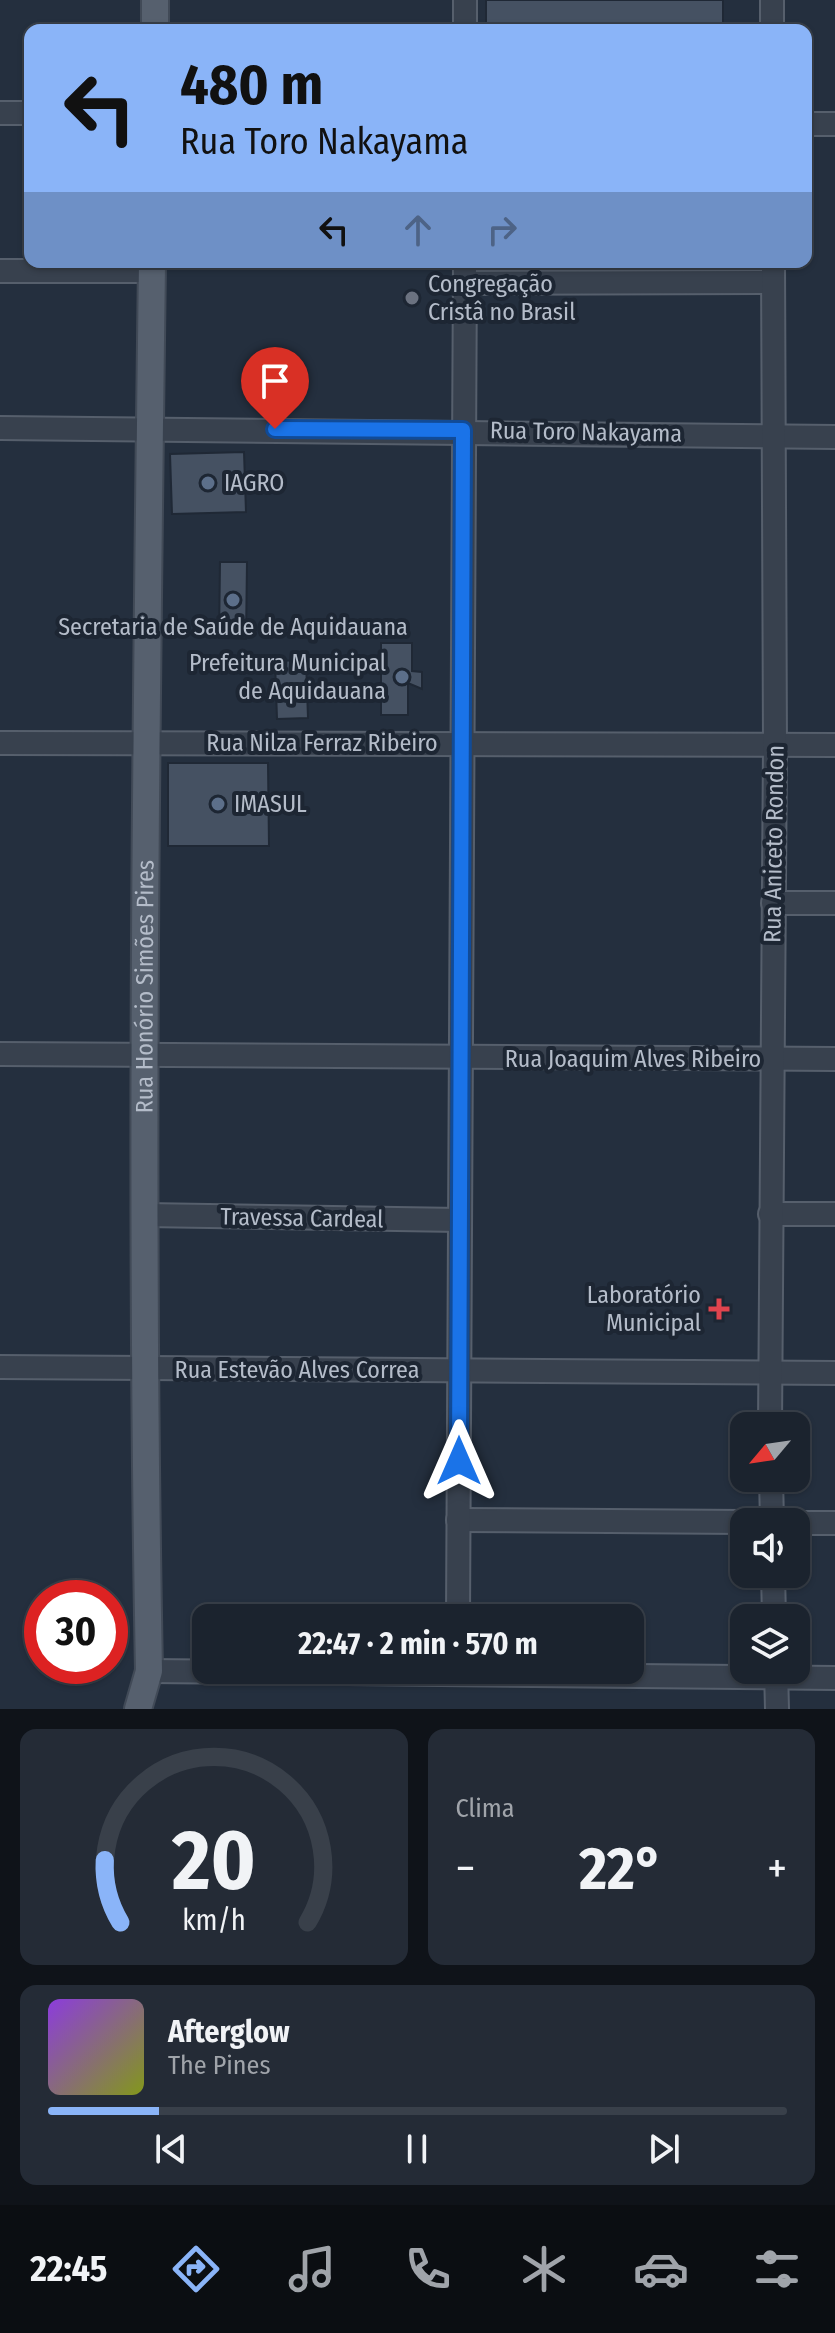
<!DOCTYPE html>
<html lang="pt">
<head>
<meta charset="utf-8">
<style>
	body { margin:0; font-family:"Fira Sans Condensed",sans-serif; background:#242b36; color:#f1f3f6; height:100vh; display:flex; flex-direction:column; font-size:30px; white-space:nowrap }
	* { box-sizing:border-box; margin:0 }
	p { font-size:26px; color:#a0a4aa }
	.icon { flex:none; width:44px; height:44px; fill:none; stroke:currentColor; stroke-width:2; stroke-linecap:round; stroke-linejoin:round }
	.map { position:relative; height:1709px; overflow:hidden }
	.sheet { display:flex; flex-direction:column; gap:20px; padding:20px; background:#0f1319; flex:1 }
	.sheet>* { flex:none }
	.banner { position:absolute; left:24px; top:24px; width:788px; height:244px; border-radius:16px; box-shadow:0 2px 6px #0004,0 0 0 2px #39404a; background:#8ab4f8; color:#111; overflow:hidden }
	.needle { width:52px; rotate:241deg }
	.tools { position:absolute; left:730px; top:1412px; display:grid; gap:16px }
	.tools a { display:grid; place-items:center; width:80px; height:80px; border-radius:16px; background:#1b232e; box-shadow:0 2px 6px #0004,0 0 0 2px #39404a; font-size:40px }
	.speed { position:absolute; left:24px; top:1580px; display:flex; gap:16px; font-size:40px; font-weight:700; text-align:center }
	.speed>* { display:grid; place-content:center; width:104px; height:104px; border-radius:50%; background:#1b232e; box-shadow:0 2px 6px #0004,0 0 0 2px #39404a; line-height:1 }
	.speed .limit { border:12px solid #d22; background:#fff; color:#111 }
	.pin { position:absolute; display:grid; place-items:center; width:68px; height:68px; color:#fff; margin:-82px -34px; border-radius:50% 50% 50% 0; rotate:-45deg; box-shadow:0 0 8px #0007 }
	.pin .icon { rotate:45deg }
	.me { position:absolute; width:88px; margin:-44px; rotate:0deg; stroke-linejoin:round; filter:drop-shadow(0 0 6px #0008) }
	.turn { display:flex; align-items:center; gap:28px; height:168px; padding:0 24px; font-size:36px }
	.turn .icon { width:104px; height:104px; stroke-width:2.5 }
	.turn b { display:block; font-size:56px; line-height:68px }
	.lanes { display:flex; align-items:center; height:76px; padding:0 24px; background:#0003; justify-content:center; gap:40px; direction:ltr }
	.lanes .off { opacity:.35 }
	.big { font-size:60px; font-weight:700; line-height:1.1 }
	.sheet .tile { flex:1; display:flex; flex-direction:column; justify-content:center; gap:12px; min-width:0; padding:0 28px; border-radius:16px; background:#242b36 }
	.sheet .dial { align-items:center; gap:0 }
	.dial svg { height:208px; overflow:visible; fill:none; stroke:#39404a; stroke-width:7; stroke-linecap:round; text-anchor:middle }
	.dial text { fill:#f1f3f6; stroke:none }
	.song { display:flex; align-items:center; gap:24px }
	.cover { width:96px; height:96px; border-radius:12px; background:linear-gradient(135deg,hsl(270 70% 55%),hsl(70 70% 35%)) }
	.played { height:8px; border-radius:4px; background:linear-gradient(90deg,#8ab4f8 15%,#39404a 15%) }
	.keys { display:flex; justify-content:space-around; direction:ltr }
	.heat { display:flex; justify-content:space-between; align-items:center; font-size:44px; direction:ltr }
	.sheet .tiles { flex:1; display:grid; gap:20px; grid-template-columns:1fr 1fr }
	.tile:last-child { grid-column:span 2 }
	.trip { position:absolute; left:192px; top:1604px; width:452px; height:80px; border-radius:16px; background:#1b232e; box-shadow:0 2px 6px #0004,0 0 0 2px #39404a; font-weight:700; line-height:80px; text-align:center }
	.dock { display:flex; height:128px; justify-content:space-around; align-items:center; background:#0b0e12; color:#a0a4aa }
	.dock .icon { width:56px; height:56px }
	.dock .selected { color:#8ab4f8 }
	.dock b { font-size:36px; color:#f1f3f6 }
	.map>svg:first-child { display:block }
</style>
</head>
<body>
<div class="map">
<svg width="835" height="1709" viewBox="0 0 835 1709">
	<rect width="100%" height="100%" fill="#242f3e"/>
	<!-- building -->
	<g fill="#455162" stroke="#1f2835" stroke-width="2">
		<rect x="486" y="0" width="237" height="30"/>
		<polygon points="244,452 246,512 172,514 170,454"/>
		<polygon points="220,562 247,562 246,639 219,638"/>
		<polygon points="381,643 412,643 412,671 422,672 422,689 408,683 408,715 381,715"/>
		<polygon points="306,660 308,718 277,719 275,661"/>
		<polygon points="168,763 268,763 269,846 168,846"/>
	</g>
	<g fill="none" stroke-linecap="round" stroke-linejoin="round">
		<!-- minor casing -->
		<g stroke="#565f6c" stroke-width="26">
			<g id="minor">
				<polyline points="465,30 465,0"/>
				<polyline points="772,30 772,0"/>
				<polyline points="0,113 30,113"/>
				<polyline points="806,124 835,124"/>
				<polyline points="0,271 151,271"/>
				<polyline points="465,283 773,282"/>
				<polyline points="0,428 835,437"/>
				<polyline points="0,743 835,745"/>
				<polyline points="773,903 835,903"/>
				<polyline points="0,1054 835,1059"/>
				<polyline points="770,1214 835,1214"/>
				<polyline points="145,1215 460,1220"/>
				<polyline points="0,1367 835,1373"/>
				<polyline points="770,1426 775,745 773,262"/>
				<polyline points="771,1478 772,1522"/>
				<polyline points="458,1520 744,1522"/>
				<polyline points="796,1523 835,1523"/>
				<polyline points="773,1574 774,1618"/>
				<polyline points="458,1618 465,262"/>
				<polyline points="776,1670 777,1709"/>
				<polyline points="149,1671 835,1678"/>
			</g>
		</g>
		<!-- major casing -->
		<g stroke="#414a57" stroke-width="30">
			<g id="major">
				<polyline points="155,30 155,0"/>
				<path id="s1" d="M138,1709l11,-38c-9,-469 -3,-939 3,-1409"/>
			</g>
		</g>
		<!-- minor -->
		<use href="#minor" stroke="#38414e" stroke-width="22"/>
		<!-- major -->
		<use href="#major" stroke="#56606e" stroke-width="26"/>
	</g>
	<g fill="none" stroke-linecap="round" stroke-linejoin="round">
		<!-- route casing -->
		<g stroke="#114b97" stroke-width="20">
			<polyline id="route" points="275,429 463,430 459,1461"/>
		</g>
		<!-- route -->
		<use href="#route" stroke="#1a73e8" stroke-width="14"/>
	</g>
	<!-- markers -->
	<circle fill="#6b7280" stroke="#1d2633" stroke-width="3" cx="412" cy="298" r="8"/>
	<g fill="#5c6f8a" stroke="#1d2633" stroke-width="3">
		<circle cx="208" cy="483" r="8"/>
		<circle cx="233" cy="600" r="8"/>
		<circle cx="402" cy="677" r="8"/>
		<circle cx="218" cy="804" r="8"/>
	</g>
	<path fill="#e0444e" stroke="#1d2633" stroke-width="3" d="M715 1297h8v8h8v8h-8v8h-8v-8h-8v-8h8z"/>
	<g text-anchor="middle" stroke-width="8" stroke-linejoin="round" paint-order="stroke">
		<!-- poi labels -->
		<g font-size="24" fill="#b4bcc9" stroke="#1d2633" text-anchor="start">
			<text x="428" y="292">Congregação<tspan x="428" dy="28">Cristâ no Brasil</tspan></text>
			<text x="224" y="491">IAGRO</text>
			<text x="233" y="635" text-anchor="middle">Secretaria de Saúde de Aquidauana</text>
			<text x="386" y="671" text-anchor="end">Prefeitura Municipal<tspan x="386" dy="28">de Aquidauana</tspan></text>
			<text x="234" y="812">IMASUL</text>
			<text x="701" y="1303" text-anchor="end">Laboratório<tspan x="701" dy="28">Municipal</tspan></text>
		</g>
		<!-- street labels -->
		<g font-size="24" fill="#b4bcc9" stroke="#1d2633">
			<text transform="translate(586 432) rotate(1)" y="8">Rua Toro Nakayama</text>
			<text x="322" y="751">Rua Nilza Ferraz Ribeiro</text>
			<text transform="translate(774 844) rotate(-89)" y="8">Rua Aniceto Rondon</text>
			<text dy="8" stroke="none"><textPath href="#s1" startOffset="724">Rua Honório Simões Pires</textPath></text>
			<text x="633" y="1067">Rua Joaquim Alves Ribeiro</text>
			<text transform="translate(302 1218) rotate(1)" y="8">Travessa Cardeal</text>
			<text x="297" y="1378">Rua Estevão Alves Correa</text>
		</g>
	</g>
</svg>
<div class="tools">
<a><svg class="needle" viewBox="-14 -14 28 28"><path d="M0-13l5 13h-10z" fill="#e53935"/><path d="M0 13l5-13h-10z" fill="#a0a4aa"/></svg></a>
<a><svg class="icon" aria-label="sound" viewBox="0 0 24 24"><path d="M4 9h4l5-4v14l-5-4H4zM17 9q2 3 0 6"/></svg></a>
<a><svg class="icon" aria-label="layers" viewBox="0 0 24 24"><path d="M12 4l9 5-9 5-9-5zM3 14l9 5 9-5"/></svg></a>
</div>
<div class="speed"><div class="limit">30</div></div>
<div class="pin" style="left:275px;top:429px;background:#d93025"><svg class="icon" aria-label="arrive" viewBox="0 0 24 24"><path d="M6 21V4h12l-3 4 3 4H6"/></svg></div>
<svg class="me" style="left:459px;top:1461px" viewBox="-20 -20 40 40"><path d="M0-17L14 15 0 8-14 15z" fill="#1a73e8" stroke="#fff" stroke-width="4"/></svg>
<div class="trip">22:47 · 2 min · 570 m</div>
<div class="banner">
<div class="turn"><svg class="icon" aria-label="left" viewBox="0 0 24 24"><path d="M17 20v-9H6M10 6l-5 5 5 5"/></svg><div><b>480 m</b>Rua Toro Nakayama</div></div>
<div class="lanes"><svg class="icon" aria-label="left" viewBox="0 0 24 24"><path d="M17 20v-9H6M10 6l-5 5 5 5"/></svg><svg class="icon off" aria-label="ahead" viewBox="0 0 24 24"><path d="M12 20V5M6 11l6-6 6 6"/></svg><svg class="icon off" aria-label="right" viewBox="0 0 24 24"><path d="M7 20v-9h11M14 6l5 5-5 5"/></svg></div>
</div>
</div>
<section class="sheet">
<div class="tiles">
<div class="tile dial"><svg viewBox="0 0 100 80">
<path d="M14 69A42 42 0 1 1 86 69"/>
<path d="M14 69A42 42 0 0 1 8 45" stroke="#8ab4f8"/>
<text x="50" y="56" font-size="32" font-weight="700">20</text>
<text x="50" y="72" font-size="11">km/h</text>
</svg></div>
<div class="tile"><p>Clima</p>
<div class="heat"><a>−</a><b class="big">22°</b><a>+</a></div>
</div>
<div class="tile">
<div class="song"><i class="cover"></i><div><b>Afterglow</b><p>The Pines</p></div></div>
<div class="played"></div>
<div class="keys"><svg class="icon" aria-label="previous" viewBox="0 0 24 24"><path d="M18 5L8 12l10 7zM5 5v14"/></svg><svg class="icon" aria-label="pause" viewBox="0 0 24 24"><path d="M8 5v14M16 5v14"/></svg><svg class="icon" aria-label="next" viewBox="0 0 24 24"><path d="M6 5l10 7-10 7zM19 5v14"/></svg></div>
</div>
</div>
</section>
<nav class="dock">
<b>22:45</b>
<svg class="icon selected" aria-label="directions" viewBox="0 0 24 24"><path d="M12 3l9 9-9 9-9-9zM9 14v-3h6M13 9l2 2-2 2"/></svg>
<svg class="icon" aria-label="music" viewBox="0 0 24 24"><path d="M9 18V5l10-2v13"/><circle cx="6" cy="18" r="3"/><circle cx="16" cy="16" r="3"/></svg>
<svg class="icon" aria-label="phone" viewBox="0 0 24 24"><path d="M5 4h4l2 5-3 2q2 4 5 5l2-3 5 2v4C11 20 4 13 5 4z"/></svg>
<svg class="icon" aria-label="climate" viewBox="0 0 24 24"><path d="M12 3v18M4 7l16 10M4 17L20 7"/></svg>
<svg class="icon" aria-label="car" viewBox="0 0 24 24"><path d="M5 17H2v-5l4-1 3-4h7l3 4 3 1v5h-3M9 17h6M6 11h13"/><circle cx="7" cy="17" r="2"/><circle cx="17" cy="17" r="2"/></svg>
<svg class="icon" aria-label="filters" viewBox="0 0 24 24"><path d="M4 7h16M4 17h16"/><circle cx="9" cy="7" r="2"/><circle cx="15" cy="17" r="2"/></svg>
</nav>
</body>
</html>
